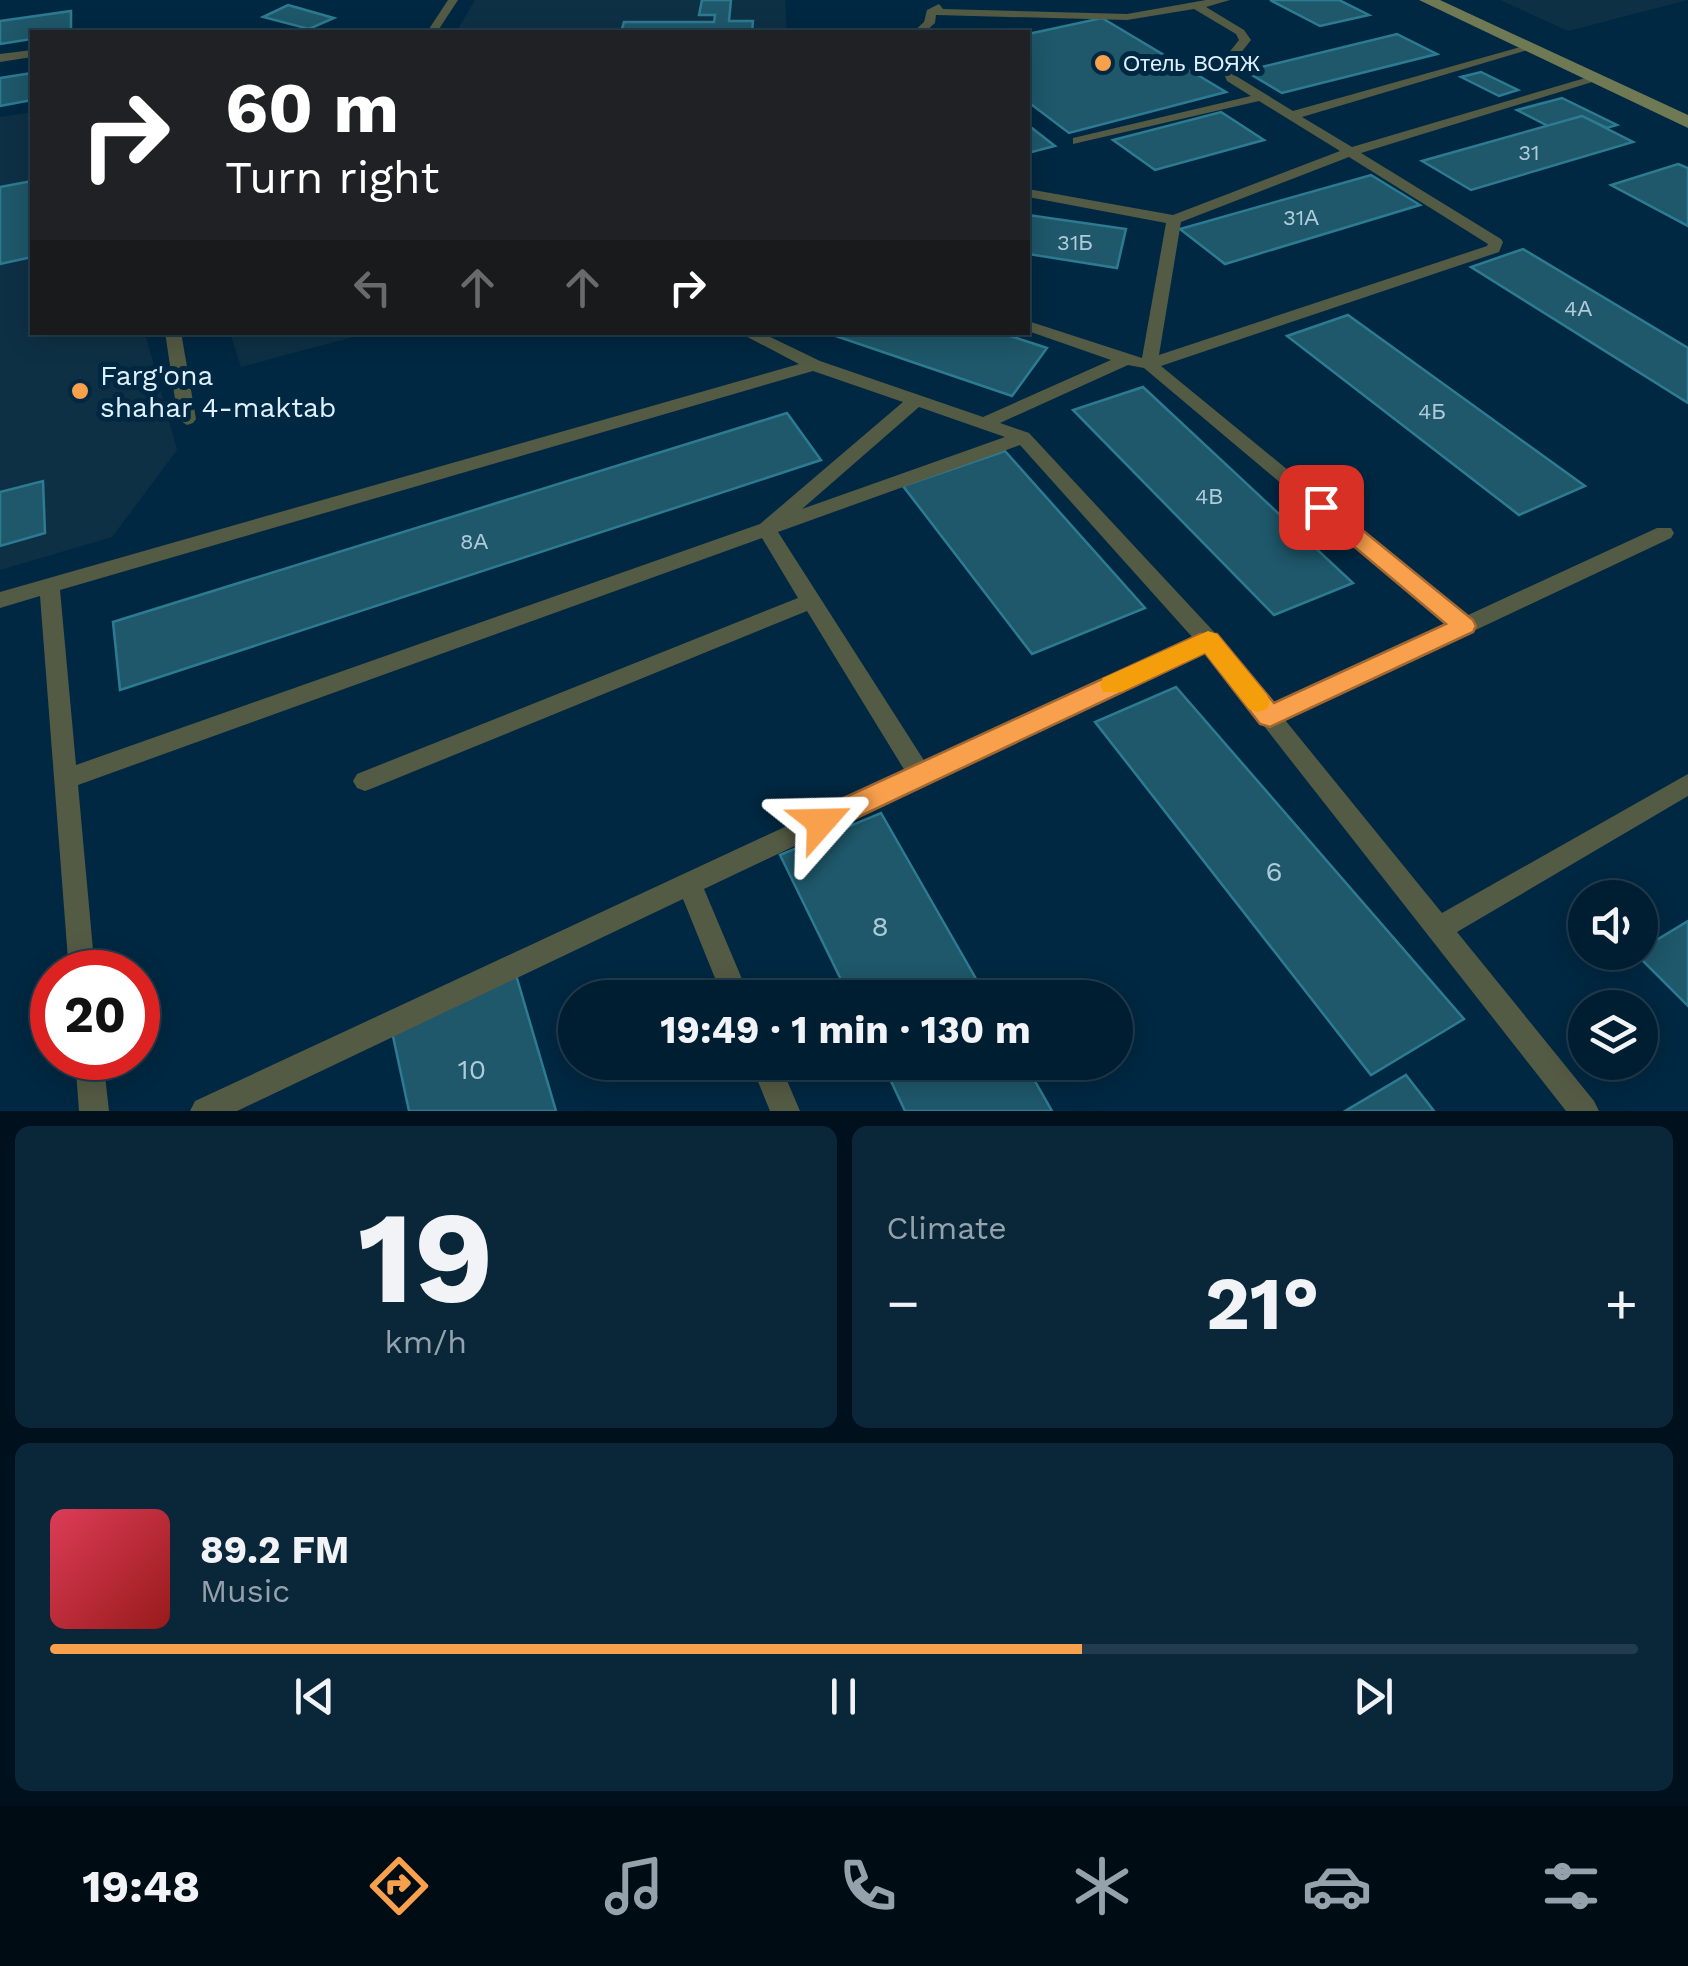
<!DOCTYPE html>
<html lang="en">
<head>
<meta charset="utf-8">
<style>
	body { margin:0; font-family:"Work Sans",sans-serif; background:#0a273a; color:#f1f3f6; height:100vh; display:flex; flex-direction:column; font-size:38px; white-space:nowrap }
	* { box-sizing:border-box; margin:0 }
	p { font-size:32px; color:#95a2ac }
	.icon { flex:none; width:55px; height:55px; fill:none; stroke:currentColor; stroke-width:2; stroke-linecap:round; stroke-linejoin:round }
	.map { position:relative; height:1111px; overflow:hidden }
	.details { display:flex; flex-direction:column; gap:15px; padding:15px; background:#00101c; flex:1 }
	.details>* { flex:none }
	.top-card { position:absolute; left:30px; top:30px; width:1000px; height:305px; border-radius:0px; box-shadow:0 5px 25px #0003,0 0 0 2px #223c4d; background:#202124; color:#fff; overflow:hidden }
	.fabs { position:absolute; left:1568px; top:880px; display:grid; gap:20px }
	.fabs a { display:grid; place-items:center; width:90px; height:90px; border-radius:50%; background:#001e32; box-shadow:0 5px 25px #0003,0 0 0 2px #223c4d; font-size:50px }
	.speed { position:absolute; left:30px; top:950px; display:flex; gap:20px; font-size:50px; font-weight:700; text-align:center }
	.speed>* { display:grid; place-content:center; width:130px; height:130px; border-radius:50%; background:#001e32; box-shadow:0 5px 25px #0003,0 0 0 2px #223c4d; line-height:1 }
	.speed .limit { border:15px solid #d22; background:#fff; color:#111 }
	.pin { position:absolute; display:grid; place-items:center; width:85px; height:85px; color:#fff; margin:-42px; border-radius:20px; box-shadow:0 5px 15px #0006 }
	.me { position:absolute; width:110px; margin:-55px; rotate:65deg; stroke-linejoin:round; filter:drop-shadow(0 0 8px #0008) }
	.turn { display:flex; align-items:center; gap:35px; height:210px; padding:0 30px; font-size:45px }
	.turn .icon { width:130px; height:130px; stroke-width:2.5 }
	.turn b { display:block; font-size:70px; line-height:85px }
	.lanes { display:flex; align-items:center; height:95px; padding:0 30px; background:#0003; justify-content:center; gap:50px; direction:ltr }
	.lanes .off { opacity:.35 }
	.big { font-size:75px; font-weight:700; line-height:1.1 }
	.details .tile { flex:1; display:flex; flex-direction:column; justify-content:center; gap:15px; min-width:0; padding:0 35px; border-radius:15px; background:#0a273a }
	.details .dial { align-items:center; gap:0 }
	.dial b { font-size:130px; line-height:1 }
	.song { display:flex; align-items:center; gap:30px }
	.cover { width:120px; height:120px; border-radius:15px; background:linear-gradient(135deg,hsl(350 70% 55%),hsl(0 70% 35%)) }
	.played { height:10px; border-radius:5px; background:linear-gradient(90deg,#f9a04c 65%,#223c4d 65%) }
	.keys { display:flex; justify-content:space-around; direction:ltr }
	.heat { display:flex; justify-content:space-between; align-items:center; font-size:55px; direction:ltr }
	.details .tiles { flex:1; display:grid; gap:15px; grid-template-columns:1fr 1fr }
	.tile:last-child { grid-column:span 2 }
	.trip { position:absolute; left:558px; top:980px; width:575px; height:100px; border-radius:50px; background:#001e32; box-shadow:0 5px 25px #0003,0 0 0 2px #223c4d; font-weight:700; line-height:100px; text-align:center }
	.dock { display:flex; height:160px; justify-content:space-around; align-items:center; background:#000c14; color:#95a2ac }
	.dock .icon { width:70px; height:70px }
	.dock .on { color:#f9a04c }
	.dock b { font-size:45px; color:#f1f3f6 }
	.map>svg:first-child { display:block }
</style>
</head>
<body>
<div class="map">
<svg width="1688" height="1111" viewBox="0 0 1688 1111">
	<rect width="100%" height="100%" fill="#002842"/>
	<!-- built -->
	<g fill="#0e3045">
		<polygon points="475,0 785,0 787,32 456,32"/>
		<polygon points="1500,0 1688,0 1568,31"/>
		<polygon points="32,112 32,332 145,333 177,450 112,537 0,570 0,117"/>
		<polygon points="230,333 230,332 368,333 241,367"/>
	</g>
	<!-- building -->
	<g fill="#1e586a" stroke="#2d7b92" stroke-width="2.5">
		<polygon points="702,0 731,0 729,21 753,21 752,32 621,32 624,22 714,22 715,15 699,15"/>
		<polygon points="1270,0 1339,0 1369,15 1320,26"/>
		<polygon points="288,5 334,18 309,29 263,17"/>
		<polygon points="71,11 71,32 32,32 32,39 0,44 0,21"/>
		<polygon points="1102,18 1226,92 1069,133 1028,102 1028,34"/>
		<polygon points="1397,34 1437,54 1282,93 1245,71"/>
		<polygon points="1481,72 1518,90 1499,96 1461,77"/>
		<polygon points="32,73 32,100 0,106 0,78"/>
		<polygon points="1562,98 1617,125 1607,128 1582,116 1548,126 1517,110"/>
		<polygon points="1221,112 1264,140 1155,170 1113,140"/>
		<polygon points="1582,116 1633,142 1471,190 1422,161"/>
		<polygon points="1028,125 1055,146 1028,153"/>
		<polygon points="1678,164 1688,168 1688,226 1611,185"/>
		<polygon points="1371,175 1420,205 1225,264 1180,229"/>
		<polygon points="32,181 32,257 0,264 0,187"/>
		<polygon points="1028,215 1126,229 1117,268 1028,254"/>
		<polygon points="1523,249 1688,348 1688,403 1471,267"/>
		<polygon points="1348,315 1585,486 1519,515 1287,336"/>
		<polygon points="824,332 998,332 1047,348 1012,396"/>
		<polygon points="1143,387 1353,583 1274,615 1073,410"/>
		<polygon points="787,413 821,460 120,690 113,622"/>
		<polygon points="1005,451 1145,608 1032,654 903,486"/>
		<polygon points="43,481 45,533 0,546 0,492"/>
		<polygon points="1176,687 1464,1019 1371,1075 1095,722"/>
		<polygon points="881,813 987,998 850,998 780,855"/>
		<polygon points="1688,921 1688,1006 1635,953"/>
		<polygon points="516,975 556,1111 409,1111 391,1027"/>
		<polygon points="882,1062 1024,1062 1052,1111 905,1111"/>
		<polygon points="1406,1075 1434,1111 1345,1111"/>
	</g>
	<g fill="none" stroke-linecap="round" stroke-linejoin="round">
		<!-- lane -->
		<g fill="#545b44" fill-rule="evenodd">
			<polygon points="448,0 458,0 437,32 427,32"/>
			<path d="M1206,0h24l-24,7 38,23 7,10 -19,24 4,12 57,35 231,-65 10,2 -232,69 50,30 240,-71 10,3 -241,74 140,86 2,3 -4,10 -338,114 305,250 191,-88h14l3,5 -3,5 -386,182 157,193 246,-139v22l-231,136 137,169 5,10h-33l-361,-460 -501,238 46,109h-27l-40,-99 -446,212h-47l5,-10 710,-330 -98,-160 -434,177 -8,3 -8,-3 -4,-7 4,-7 441,-176 -36,-60 -684,247 17,187h-26l-29,-376 -40,12v-16l799,-228 -61,-32h22l60,29 163,56 128,-57 -83,-29v-10l114,37 24,-135 -138,-26v-8l145,26 167,-64 -81,-50 -186,43v-6l178,-42 -24,-15 -7,-17 19,-24 -3,-6 -42,-25 -67,11 -191,-5 -1,8 -10,9h-12l11,-10 3,-12 12,-6 4,5 184,5zM1349,157l139,87 -1,2 -328,109 22,-133zM1128,365l16,3 304,256 -175,81 -57,-71 -187,-201 -29,-10zM813,371l90,31 -143,122 -684,241 -16,-175zM919,407l86,30 -203,72zM1020,445l173,193 -268,124 -147,-230z"/>
			<polygon points="32,50 32,57 0,62 0,54"/>
			<polygon points="165,332 181,332 196,419 193,423 187,425 178,419"/>
			<polygon points="75,1058 103,1058 109,1111 79,1111"/>
			<polygon points="750,1062 779,1062 800,1111 770,1111"/>
		</g>
		<!-- secondary -->
		<polygon fill="#6f7954" fill-rule="evenodd" points="1419,0 1440,0 1688,115 1688,128"/>
	</g>
	<!-- route -->
	<polygon fill="#f9a04c" stroke="#a26831" stroke-width="2.5" points="1321,499 1328,502 1473,620 1476,626 1473,632 1270,727 1260,724 1205,653 831,830 821,834 811,830 807,822 811,813 1200,634 1217,634 1274,703 1446,624 1313,512 1310,507"/>
	<!-- slow -->
	<polygon fill="#f59e0b" points="1208,631 1217,634 1267,695 1270,702 1267,709 1258,712 1249,709 1205,653 1121,692 1103,692 1100,685 1103,678"/>
	<!-- markers -->
	<g fill="#f9a04c" stroke="#002842" stroke-width="4">
		<circle cx="1103" cy="63" r="10"/>
		<circle cx="80" cy="391" r="10"/>
	</g>
	<g text-anchor="middle" stroke-width="10" stroke-linejoin="round" paint-order="stroke">
		<!-- far-poi labels -->
		<g font-size="22" fill="#dff0fd" stroke="#002842" text-anchor="start">
			<text x="1123" y="71">Отель ВОЯЖ</text>
		</g>
		<!-- number labels -->
		<g font-size="22" fill="#afcad8">
			<text x="1529" y="160">31</text>
			<text x="1301" y="225">31А</text>
			<text x="1075" y="250">31Б</text>
			<text x="1578" y="316">4А</text>
			<text x="1432" y="419">4Б</text>
			<text x="1209" y="504">4В</text>
			<text x="474" y="549">8А</text>
		</g>
		<!-- poi labels -->
		<g font-size="28" fill="#dff0fd" stroke="#002842" text-anchor="start">
			<text x="100" y="385">Farg'ona<tspan x="100" dy="32">shahar 4-maktab</tspan></text>
		</g>
		<!-- near-number labels -->
		<g font-size="28" fill="#afcad8">
			<text x="1274" y="881">6</text>
			<text x="880" y="936">8</text>
			<text x="472" y="1079">10</text>
		</g>
	</g>
</svg>
<div class="fabs">
<a><svg class="icon" aria-label="sound" viewBox="0 0 24 24"><path d="M4 9h4l5-4v14l-5-4H4zM17 9q2 3 0 6"/></svg></a>
<a><svg class="icon" aria-label="layers" viewBox="0 0 24 24"><path d="M12 4l9 5-9 5-9-5zM3 14l9 5 9-5"/></svg></a>
</div>
<div class="speed"><div class="limit">20</div></div>
<div class="pin" style="left:1321px;top:507px;background:#d93025"><svg class="icon" aria-label="arrive" viewBox="0 0 24 24"><path d="M6 21V4h12l-3 4 3 4H6"/></svg></div>
<svg class="me" style="left:821px;top:822px" viewBox="-20 -20 40 40"><path d="M0-17L14 15 0 8-14 15z" fill="#f9a04c" stroke="#fff" stroke-width="4"/></svg>
<div class="trip">19:49 · 1 min · 130 m</div>
<div class="top-card">
<div class="turn"><svg class="icon" aria-label="right" viewBox="0 0 24 24"><path d="M7 20v-9h11M14 6l5 5-5 5"/></svg><div><b>60 m</b>Turn right</div></div>
<div class="lanes"><svg class="icon off" aria-label="left" viewBox="0 0 24 24"><path d="M17 20v-9H6M10 6l-5 5 5 5"/></svg><svg class="icon off" aria-label="ahead" viewBox="0 0 24 24"><path d="M12 20V5M6 11l6-6 6 6"/></svg><svg class="icon off" aria-label="ahead" viewBox="0 0 24 24"><path d="M12 20V5M6 11l6-6 6 6"/></svg><svg class="icon" aria-label="right" viewBox="0 0 24 24"><path d="M7 20v-9h11M14 6l5 5-5 5"/></svg></div>
</div>
</div>
<section class="details">
<div class="tiles">
<div class="tile dial"><b>19</b><p>km/h</p></div>
<div class="tile"><p>Climate</p>
<div class="heat"><a>−</a><b class="big">21°</b><a>+</a></div>
</div>
<div class="tile">
<div class="song"><i class="cover"></i><div><b>89.2 FM</b><p>Music</p></div></div>
<div class="played"></div>
<div class="keys"><svg class="icon" aria-label="previous" viewBox="0 0 24 24"><path d="M18 5L8 12l10 7zM5 5v14"/></svg><svg class="icon" aria-label="pause" viewBox="0 0 24 24"><path d="M8 5v14M16 5v14"/></svg><svg class="icon" aria-label="next" viewBox="0 0 24 24"><path d="M6 5l10 7-10 7zM19 5v14"/></svg></div>
</div>
</div>
</section>
<nav class="dock">
<b>19:48</b>
<svg class="icon on" aria-label="directions" viewBox="0 0 24 24"><path d="M12 3l9 9-9 9-9-9zM9 14v-3h6M13 9l2 2-2 2"/></svg>
<svg class="icon" aria-label="music" viewBox="0 0 24 24"><path d="M9 18V5l10-2v13"/><circle cx="6" cy="18" r="3"/><circle cx="16" cy="16" r="3"/></svg>
<svg class="icon" aria-label="phone" viewBox="0 0 24 24"><path d="M5 4h4l2 5-3 2q2 4 5 5l2-3 5 2v4C11 20 4 13 5 4z"/></svg>
<svg class="icon" aria-label="climate" viewBox="0 0 24 24"><path d="M12 3v18M4 7l16 10M4 17L20 7"/></svg>
<svg class="icon" aria-label="car" viewBox="0 0 24 24"><path d="M5 17H2v-5l4-1 3-4h7l3 4 3 1v5h-3M9 17h6M6 11h13"/><circle cx="7" cy="17" r="2"/><circle cx="17" cy="17" r="2"/></svg>
<svg class="icon" aria-label="filters" viewBox="0 0 24 24"><path d="M4 7h16M4 17h16"/><circle cx="9" cy="7" r="2"/><circle cx="15" cy="17" r="2"/></svg>
</nav>
</body>
</html>
